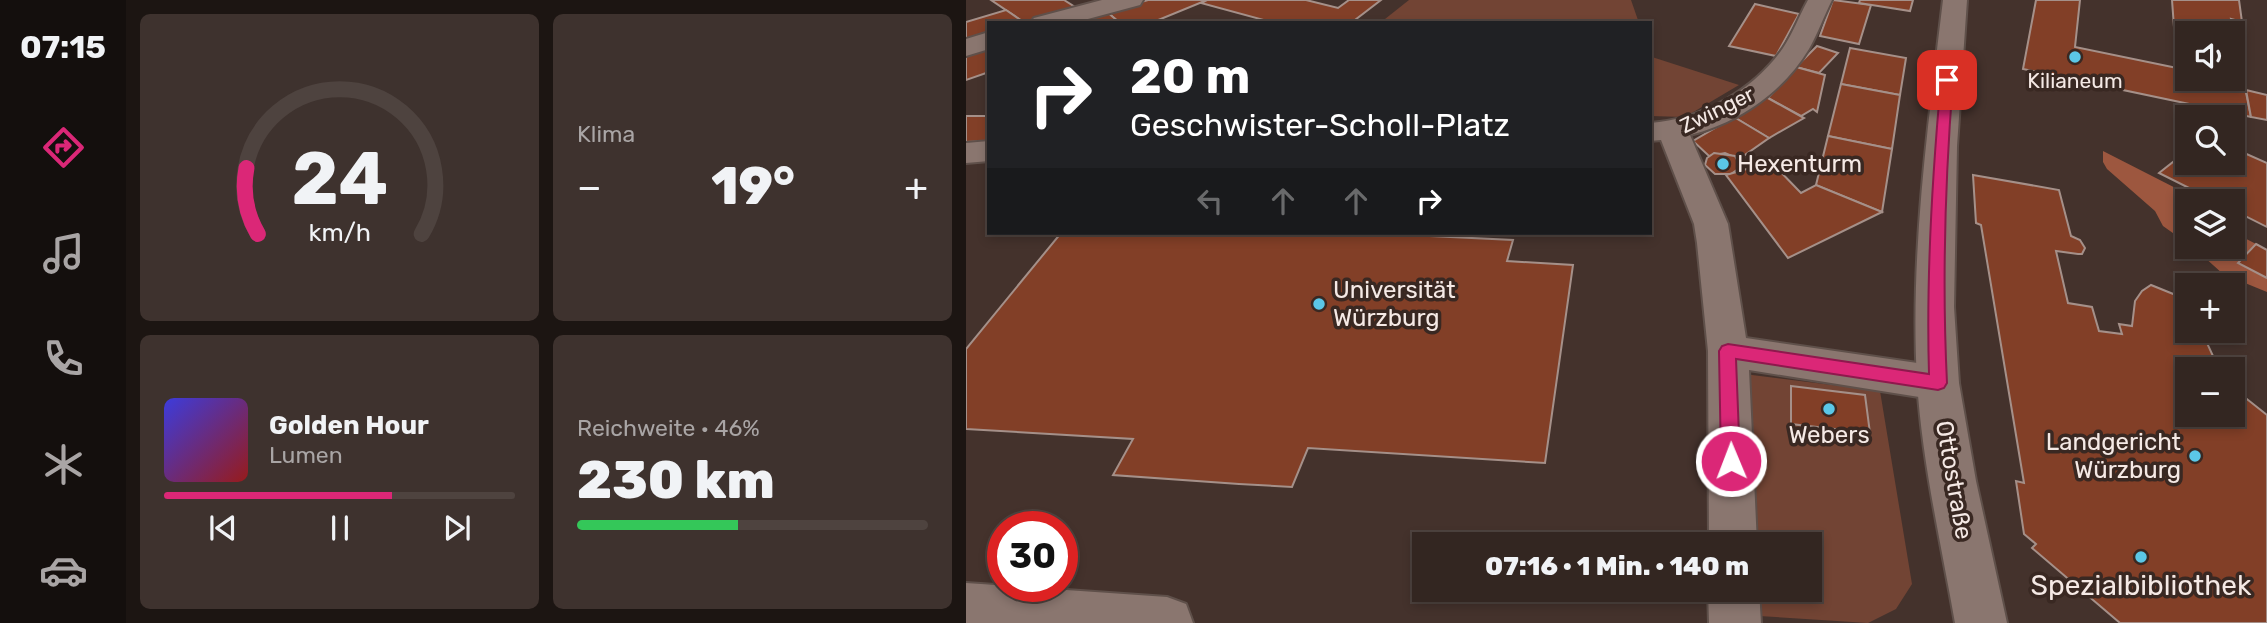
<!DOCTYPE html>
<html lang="de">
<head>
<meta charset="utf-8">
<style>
	body { margin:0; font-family:Rubik,sans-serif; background:#3e322e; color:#f1f3f6; height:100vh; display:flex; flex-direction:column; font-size:26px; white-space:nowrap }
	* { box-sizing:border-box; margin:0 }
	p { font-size:23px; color:#a9a5a5 }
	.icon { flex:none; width:38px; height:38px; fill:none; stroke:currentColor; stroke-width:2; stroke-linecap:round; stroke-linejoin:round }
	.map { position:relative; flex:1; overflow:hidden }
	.sheet { display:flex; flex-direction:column; gap:14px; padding:14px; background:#1c1512; width:840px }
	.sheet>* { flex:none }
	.banner { position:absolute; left:21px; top:21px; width:665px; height:214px; border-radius:0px; box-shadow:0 4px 10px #0003,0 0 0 2px #4e433f; background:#202124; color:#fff; overflow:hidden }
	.buttons { position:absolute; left:1209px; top:21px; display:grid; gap:14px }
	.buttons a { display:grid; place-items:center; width:70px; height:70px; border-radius:0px; background:#332621; box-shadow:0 4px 10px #0003,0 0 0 2px #4e433f; font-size:35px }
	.speed { position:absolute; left:21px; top:511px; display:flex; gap:14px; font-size:35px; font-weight:700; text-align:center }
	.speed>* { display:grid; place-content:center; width:91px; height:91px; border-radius:50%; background:#332621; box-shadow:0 4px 10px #0003,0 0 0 2px #4e433f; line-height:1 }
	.speed .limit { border:10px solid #d22; background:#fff; color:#111 }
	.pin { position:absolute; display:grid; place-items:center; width:60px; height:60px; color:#fff; margin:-30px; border-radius:14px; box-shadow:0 4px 10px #0006 }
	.me { position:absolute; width:77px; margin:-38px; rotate:359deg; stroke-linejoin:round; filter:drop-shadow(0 0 5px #0008) }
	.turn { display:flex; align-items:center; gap:24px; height:147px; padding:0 28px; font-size:32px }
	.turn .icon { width:91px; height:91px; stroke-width:2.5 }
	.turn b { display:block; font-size:49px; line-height:60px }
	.lanes { display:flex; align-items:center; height:66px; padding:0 28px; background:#0003; justify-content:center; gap:35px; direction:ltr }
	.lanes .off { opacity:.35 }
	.big { font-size:52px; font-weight:800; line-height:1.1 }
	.sheet .widget { flex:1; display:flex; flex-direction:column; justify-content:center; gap:10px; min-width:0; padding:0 24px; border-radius:10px; background:#3e322e }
	.sheet .dial { align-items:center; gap:0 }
	.dial svg { height:182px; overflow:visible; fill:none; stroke:#4e433f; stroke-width:7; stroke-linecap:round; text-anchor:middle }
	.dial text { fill:#f1f3f6; stroke:none }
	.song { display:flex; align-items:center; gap:21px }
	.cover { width:84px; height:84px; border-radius:10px; background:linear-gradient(135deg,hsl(240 70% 55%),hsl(0 70% 35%)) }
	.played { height:7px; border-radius:4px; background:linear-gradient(90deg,#db2777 65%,#4e433f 65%) }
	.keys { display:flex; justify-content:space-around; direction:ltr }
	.heat { display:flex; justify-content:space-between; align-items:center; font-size:38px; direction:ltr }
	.charge { height:10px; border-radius:5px; background:linear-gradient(90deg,#34c759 46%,#4e433f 0) }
	.sheet .tiles { flex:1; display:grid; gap:14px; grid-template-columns:repeat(2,1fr) }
	.trip { position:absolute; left:446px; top:532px; width:410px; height:70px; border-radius:0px; background:#332621; box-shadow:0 4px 10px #0003,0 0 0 2px #4e433f; font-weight:800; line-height:70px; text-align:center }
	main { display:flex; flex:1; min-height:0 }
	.tabs { display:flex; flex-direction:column; width:126px; justify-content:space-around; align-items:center; background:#140f0d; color:#a9a5a5 }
	.tabs .icon { width:49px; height:49px }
	.tabs .current { color:#db2777 }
	.tabs b { font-size:32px; color:#f1f3f6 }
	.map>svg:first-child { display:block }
</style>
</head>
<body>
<main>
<nav class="tabs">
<b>07:15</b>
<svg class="icon current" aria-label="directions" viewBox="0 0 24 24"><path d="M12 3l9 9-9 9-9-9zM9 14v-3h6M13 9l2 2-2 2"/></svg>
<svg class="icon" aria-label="music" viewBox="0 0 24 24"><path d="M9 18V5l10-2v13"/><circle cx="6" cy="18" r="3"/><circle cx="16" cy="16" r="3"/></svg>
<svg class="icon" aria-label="phone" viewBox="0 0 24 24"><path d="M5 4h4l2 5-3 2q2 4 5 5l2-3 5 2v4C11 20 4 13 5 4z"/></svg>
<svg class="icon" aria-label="climate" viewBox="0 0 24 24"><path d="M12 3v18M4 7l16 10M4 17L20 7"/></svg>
<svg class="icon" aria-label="car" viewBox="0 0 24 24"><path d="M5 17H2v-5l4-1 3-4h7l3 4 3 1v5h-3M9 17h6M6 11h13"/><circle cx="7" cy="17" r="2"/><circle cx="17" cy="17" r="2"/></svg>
</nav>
<section class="sheet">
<div class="tiles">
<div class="widget dial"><svg viewBox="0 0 100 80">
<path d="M14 69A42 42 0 1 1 86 69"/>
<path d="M14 69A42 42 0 0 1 9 40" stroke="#db2777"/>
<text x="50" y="56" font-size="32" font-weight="700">24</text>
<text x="50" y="72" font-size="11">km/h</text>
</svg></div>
<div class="widget"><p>Klima</p>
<div class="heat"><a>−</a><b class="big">19°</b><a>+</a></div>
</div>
<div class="widget">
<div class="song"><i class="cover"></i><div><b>Golden Hour</b><p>Lumen</p></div></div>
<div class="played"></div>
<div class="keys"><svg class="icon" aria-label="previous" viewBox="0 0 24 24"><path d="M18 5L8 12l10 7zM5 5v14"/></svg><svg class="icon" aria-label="pause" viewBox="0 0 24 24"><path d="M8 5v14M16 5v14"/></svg><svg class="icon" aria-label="next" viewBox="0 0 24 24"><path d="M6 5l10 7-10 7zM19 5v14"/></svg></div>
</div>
<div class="widget"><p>Reichweite · 46%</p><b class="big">230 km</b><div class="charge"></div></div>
</div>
</section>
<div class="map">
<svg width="1301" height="623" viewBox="0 0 1301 623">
	<rect width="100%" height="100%" fill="#44322c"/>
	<!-- green -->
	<g fill="#724434">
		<polygon points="443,0 665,0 673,23 414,23"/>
		<polygon points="684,53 686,57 773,85 719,117 684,116"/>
		<polygon points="778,374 914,391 946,584 930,609 902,623 793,616 791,590 844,590 844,544 789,544"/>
	</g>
	<!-- water -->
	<g fill="#9d573f">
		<polygon points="1137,151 1235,201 1222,201 1221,243 1197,226 1189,211 1141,169 1137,162"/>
		<polygon points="1267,232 1290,244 1272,263 1301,278 1301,292 1257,274 1227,247 1267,247"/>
	</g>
	<!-- building -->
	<g fill="#823f27" stroke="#a59089" stroke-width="2" fill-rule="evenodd">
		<polygon points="25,0 98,0 109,7 59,23"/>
		<polygon points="182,0 241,0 185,23 154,23 141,12"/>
		<polygon points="241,0 340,0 372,8 383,0 415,0 385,23 309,23 235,3"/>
		<polygon points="867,0 905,5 893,44 854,36"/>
		<polygon points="894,0 947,0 944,11 893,3"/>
		<path d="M1070,0h44l-5,47 102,21 -5,-68h67l3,22 -11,-3 20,98 -228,-48zM1222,33h45v46h-45z"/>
		<polygon points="789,4 833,14 810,56 763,46"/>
		<polygon points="40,10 59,23 23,23 23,35 0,42 0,22"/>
		<polygon points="141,12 154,23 109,23 113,21"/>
		<polygon points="23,46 23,72 0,80 0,54"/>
		<polygon points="851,46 872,53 853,73 830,67"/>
		<polygon points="884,48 940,58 934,95 875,84"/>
		<polygon points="830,67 859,75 851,112 847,109 835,116 802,98"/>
		<polygon points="875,84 934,95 926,149 862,136"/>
		<polygon points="1280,90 1301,95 1301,120 1285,117"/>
		<polygon points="800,97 838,118 803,138 768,117"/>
		<polygon points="0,116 23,116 23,141 0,142"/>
		<polygon points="768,117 803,138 773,159 759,153 743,156 727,141"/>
		<polygon points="862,136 926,149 916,212 850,185"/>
		<polygon points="1267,148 1301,163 1301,227 1267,210 1267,201 1249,201 1193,173 1207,162 1216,166 1222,162 1267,163"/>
		<polygon points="748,153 769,156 775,167 765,174 749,174 739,165 741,158"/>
		<polygon points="805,162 835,193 850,185 916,212 822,258 760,175"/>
		<polygon points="1007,175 1093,190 1105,236 1114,240 1119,248 1116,254 1112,254 1090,251 1102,303 1126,307 1133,331 1156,334 1153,324 1166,326 1169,301 1176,291 1185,285 1222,300 1222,331 1242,331 1240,341 1253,369 1222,369 1222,415 1267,415 1267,388 1301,415 1301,623 1154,623 1066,548 1070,544 1058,534 1050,481 1058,483 1015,225 1010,223"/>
		<polygon points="95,233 401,233 547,240 541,261 607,265 579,463 342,448 326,487 273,484 147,475 167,439 0,429 0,349"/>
		<polygon points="1290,244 1301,250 1301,278 1272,263"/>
		<polygon points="825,386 899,395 904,433 825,424"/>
	</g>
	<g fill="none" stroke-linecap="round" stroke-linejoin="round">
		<!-- minor casing -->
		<g stroke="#5f504a" stroke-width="4">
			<g id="minor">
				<polygon points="136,0 177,0 174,5 107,23 64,23 68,18"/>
				<path d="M842,0h24c-8,16 -14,33 -23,49 -26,43 -70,74 -119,86l38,89 18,114 192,28 15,5 6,12 -6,12 -15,5 -189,-30 8,174h-48l-1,-193 -11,-108 -3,-19 -33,-84 -11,1v-18c52,-4 103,-32 133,-75 10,-15 16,-32 25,-48z"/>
				<polygon points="23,32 23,49 0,56 0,39"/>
				<polygon points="23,141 23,161 0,163 0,143"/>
				<polygon points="742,590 793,590 795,623 743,623"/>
			</g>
		</g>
		<!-- tertiary casing -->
		<g stroke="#5f504a" stroke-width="4">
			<g id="tertiary">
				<path d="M977,0h24l-10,146 -3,161 5,76 17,98 31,142h-52c-14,-80 -33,-161 -38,-242 -7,-127 11,-255 26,-381z"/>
				<polygon points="0,583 201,597 220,604 227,623 0,623"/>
			</g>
		</g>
		<!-- minor -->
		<use href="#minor" fill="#8a766f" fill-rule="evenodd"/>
		<!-- tertiary -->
		<use href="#tertiary" fill="#8a766f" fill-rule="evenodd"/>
	</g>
	<!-- route -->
	<path fill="#db2777" stroke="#8e194d" stroke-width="2" d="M981,76l6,4c-8,101 -11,202 -6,303l-3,5 -6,2 -202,-31 4,102 -3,6 -6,3 -7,-3 -3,-6 -2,-110 3,-5 6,-2 201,30c-3,-98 3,-196 12,-294z"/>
	<!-- markers -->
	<g fill="#5bc7e7" stroke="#392822" stroke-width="2.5">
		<circle cx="1109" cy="57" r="7"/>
		<circle cx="757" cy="164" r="7"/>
		<circle cx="353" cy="304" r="7"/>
		<circle cx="863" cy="409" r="7"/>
		<circle cx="1229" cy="456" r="7"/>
		<circle cx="1175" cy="557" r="7"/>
	</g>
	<g text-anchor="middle" stroke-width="7" stroke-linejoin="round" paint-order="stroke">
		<!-- far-poi labels -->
		<g font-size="21" fill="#f5e9e5" stroke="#392822">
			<text x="1109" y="88">Kilianeum</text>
		</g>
		<!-- far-street labels -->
		<g font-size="21" fill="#f5e9e5" stroke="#392822">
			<text transform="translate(751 110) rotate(-26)" y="7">Zwinger</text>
		</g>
		<!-- poi labels -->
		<g font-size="24" fill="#f5e9e5" stroke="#392822" text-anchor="start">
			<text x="771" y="172">Hexenturm</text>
			<text x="367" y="298">Universität<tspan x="367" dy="28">Würzburg</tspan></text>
			<text x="863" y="443" text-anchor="middle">Webers</text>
			<text x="1215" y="450" text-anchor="end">Landgericht<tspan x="1215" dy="28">Würzburg</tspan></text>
		</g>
		<!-- street labels -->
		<g font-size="24" fill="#f5e9e5" stroke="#392822">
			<text transform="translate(988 480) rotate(80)" y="8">Ottostraße</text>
		</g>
		<!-- near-poi labels -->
		<g font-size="28" fill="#f5e9e5" stroke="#392822">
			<text x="1175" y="595">Spezialbibliothek</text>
		</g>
	</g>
</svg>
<div class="buttons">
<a><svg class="icon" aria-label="sound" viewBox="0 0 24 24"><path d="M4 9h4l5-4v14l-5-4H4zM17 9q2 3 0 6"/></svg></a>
<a><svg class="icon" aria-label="search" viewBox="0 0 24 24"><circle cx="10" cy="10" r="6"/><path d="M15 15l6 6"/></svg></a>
<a><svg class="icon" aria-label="layers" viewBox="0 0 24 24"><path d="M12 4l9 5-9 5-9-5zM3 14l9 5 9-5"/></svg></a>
<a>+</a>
<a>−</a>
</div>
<div class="speed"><div class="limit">30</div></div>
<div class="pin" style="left:981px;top:80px;background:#d93025"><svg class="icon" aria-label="arrive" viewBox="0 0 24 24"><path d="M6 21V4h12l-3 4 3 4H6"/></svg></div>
<svg class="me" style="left:765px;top:461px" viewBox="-20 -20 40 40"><circle r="17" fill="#db2777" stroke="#fff" stroke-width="3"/><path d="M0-11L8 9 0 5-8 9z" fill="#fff"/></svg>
<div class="trip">07:16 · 1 Min. · 140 m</div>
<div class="banner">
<div class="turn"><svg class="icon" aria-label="right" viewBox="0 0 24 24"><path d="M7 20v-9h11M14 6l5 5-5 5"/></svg><div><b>20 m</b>Geschwister-Scholl-Platz</div></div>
<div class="lanes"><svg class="icon off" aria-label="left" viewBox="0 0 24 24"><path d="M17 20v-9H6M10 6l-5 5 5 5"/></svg><svg class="icon off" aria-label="ahead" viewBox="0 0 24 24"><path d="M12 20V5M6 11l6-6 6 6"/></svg><svg class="icon off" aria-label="ahead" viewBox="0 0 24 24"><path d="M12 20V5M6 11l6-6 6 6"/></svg><svg class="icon" aria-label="right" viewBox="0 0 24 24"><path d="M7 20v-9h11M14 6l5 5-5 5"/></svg></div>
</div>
</div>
</main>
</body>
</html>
